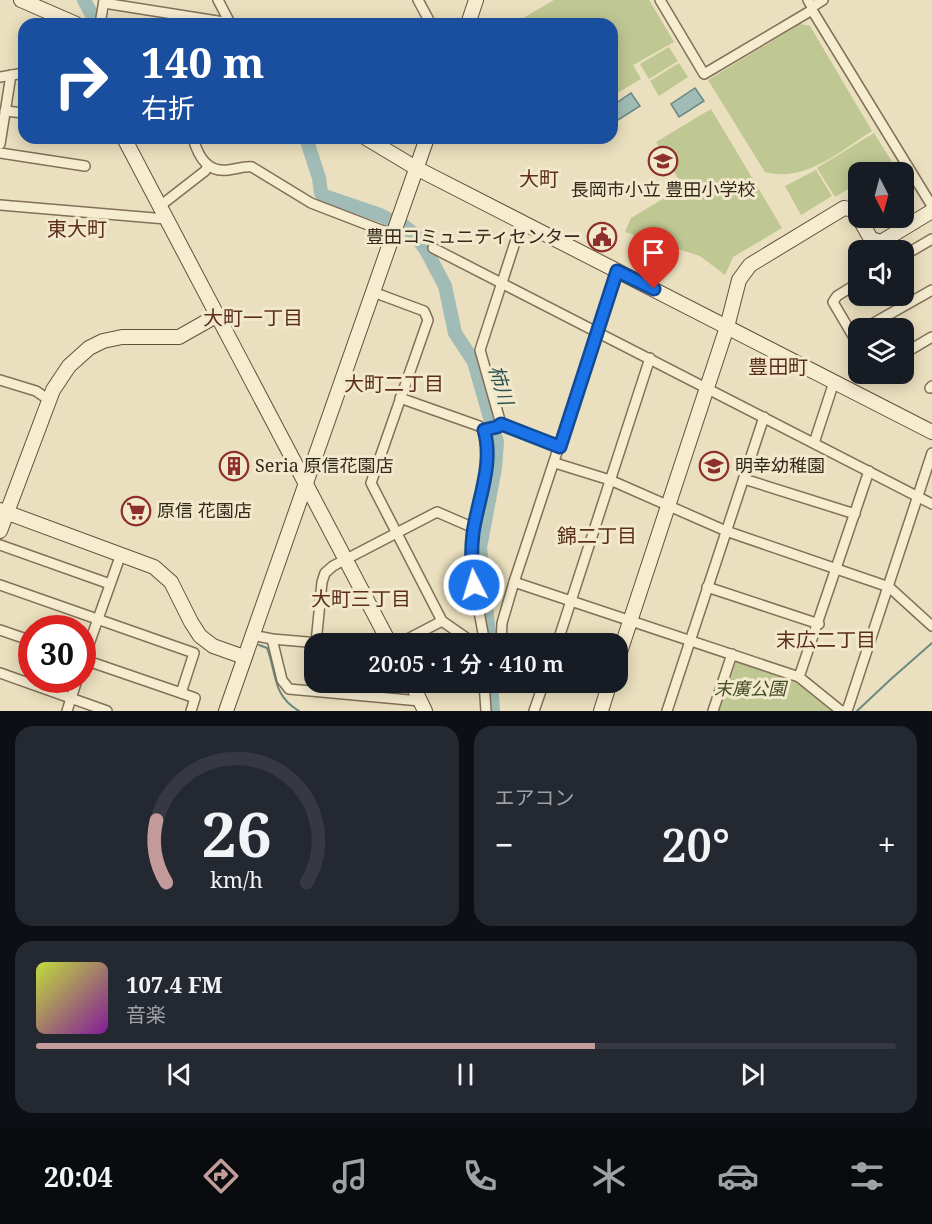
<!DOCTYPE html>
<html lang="ja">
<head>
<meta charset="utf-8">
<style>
	body { margin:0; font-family:"Noto Serif","Noto Sans JP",serif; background:#242831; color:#f1f3f6; height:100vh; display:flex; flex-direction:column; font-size:22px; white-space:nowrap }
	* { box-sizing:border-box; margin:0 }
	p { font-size:20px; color:#9ea1a6 }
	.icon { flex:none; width:33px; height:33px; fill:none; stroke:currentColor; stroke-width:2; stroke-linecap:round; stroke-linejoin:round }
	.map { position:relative; height:711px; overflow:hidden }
	.details { display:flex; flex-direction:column; gap:15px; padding:15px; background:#0d0f14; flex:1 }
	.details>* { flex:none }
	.guide { position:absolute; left:18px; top:18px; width:600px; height:126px; border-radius:18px; box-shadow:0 3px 15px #0003; background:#1a4fa0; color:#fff; overflow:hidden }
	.needle { width:39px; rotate:174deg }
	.controls { position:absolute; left:848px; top:162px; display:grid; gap:12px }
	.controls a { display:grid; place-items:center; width:66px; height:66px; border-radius:12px; background:#171b24; box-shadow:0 3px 15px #0003; font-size:30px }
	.speed { position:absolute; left:18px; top:615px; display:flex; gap:12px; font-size:30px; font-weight:700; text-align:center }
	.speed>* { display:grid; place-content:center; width:78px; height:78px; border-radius:50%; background:#171b24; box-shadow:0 3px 15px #0003; line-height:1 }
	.speed .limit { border:9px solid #d22; background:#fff; color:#111 }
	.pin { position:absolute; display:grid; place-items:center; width:51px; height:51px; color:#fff; margin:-62px -26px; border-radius:50% 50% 50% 0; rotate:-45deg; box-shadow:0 0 6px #0007 }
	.pin .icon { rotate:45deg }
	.me { position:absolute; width:66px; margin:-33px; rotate:355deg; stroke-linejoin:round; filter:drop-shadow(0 0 4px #0008) }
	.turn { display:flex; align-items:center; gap:21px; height:126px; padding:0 24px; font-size:27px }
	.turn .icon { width:78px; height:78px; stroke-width:2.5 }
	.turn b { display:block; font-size:42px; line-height:51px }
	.big { font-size:45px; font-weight:600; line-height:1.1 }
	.details .widget { flex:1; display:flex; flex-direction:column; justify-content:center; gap:9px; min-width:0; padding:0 21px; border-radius:18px; background:#242831 }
	.details .dial { align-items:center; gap:0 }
	.dial svg { height:156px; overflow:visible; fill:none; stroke:#363941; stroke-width:7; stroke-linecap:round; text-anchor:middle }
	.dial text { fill:#f1f3f6; stroke:none }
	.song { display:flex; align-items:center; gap:18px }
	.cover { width:72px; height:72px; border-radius:9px; background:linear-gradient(135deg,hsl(70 70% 55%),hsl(290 70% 35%)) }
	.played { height:6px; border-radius:3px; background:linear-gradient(90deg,#c49b9b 65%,#363941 65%) }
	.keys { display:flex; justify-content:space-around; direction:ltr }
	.heat { display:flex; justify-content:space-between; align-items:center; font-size:33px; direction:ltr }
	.details .tiles { flex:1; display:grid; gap:15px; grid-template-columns:1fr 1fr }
	.widget:last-child { grid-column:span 2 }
	.trip { position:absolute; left:304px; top:633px; width:324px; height:60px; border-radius:18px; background:#171b24; box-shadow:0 3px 15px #0003; font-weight:600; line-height:60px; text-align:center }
	.tab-bar { display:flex; height:96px; justify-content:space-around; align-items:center; background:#090b0e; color:#9ea1a6 }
	.tab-bar .icon { width:42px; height:42px }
	.tab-bar .current { color:#c49b9b }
	.tab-bar b { font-size:27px; color:#f1f3f6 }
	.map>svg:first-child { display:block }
</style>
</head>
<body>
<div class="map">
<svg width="932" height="711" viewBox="0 0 932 711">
	<rect width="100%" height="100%" fill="#eadfbe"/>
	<!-- green -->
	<g fill="#bfc793">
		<polygon points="554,0 649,0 674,42 633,65 641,79 612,96 612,24 513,24"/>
		<path d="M800,24l10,2 62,105c-32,20 -67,52 -107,41l-57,-92z"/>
		<polygon points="669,47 678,61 649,79 640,64"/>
		<polygon points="679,63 688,77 659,96 650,81"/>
		<polygon points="711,109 782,228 733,257 725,275 700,256 625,232 631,218 683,187 656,142"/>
		<polygon points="874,133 892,162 874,172 858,172 858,183 835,197 817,168"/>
		<polygon points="816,170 832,196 801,215 785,186"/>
		<polygon points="736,662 797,682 833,711 719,711"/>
	</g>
	<!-- water -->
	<g fill="#a1bcb6" stroke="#6a8983" stroke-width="1.5">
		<polygon points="695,88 704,101 679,117 671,104"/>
		<polygon points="631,93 640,106 615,122 612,117 612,106"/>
	</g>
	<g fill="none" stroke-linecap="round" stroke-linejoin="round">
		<!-- stream -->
		<g stroke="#6a8983" stroke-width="2">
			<path d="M259,645l8,3c10,26 5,47 32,63"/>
			<polyline points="857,711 891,679 932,643"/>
		</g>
		<!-- river -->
		<g stroke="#a1bcb6" stroke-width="14">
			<polyline points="84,0 92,15"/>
			<polyline points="306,138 319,178 321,193 324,196 380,215 392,221"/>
			<polyline points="404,226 415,235 426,250 445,286 455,333 474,362 497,442 495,468 480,548 490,644"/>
			<polyline points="491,682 493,711"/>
		</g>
		<!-- street casing -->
		<g stroke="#827058" stroke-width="12">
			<g id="street">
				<polyline points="218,0 230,23"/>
				<polyline points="418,0 431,24"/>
				<polyline points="660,0 704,74 812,10 932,206"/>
				<polyline points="808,0 812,7 823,0"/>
				<polyline points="104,3 230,23"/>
				<polyline points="100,24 104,0"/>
				<polyline points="0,77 24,73"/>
				<polyline points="5,111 24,113"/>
				<path d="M193,138c5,18 14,35 35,32 9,-1 16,-4 24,-3l59,36 83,32"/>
				<polyline points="0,144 11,75"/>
				<polyline points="0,153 85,166"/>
				<polyline points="0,205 166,219"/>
				<polyline points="160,206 205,171 208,166"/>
				<polyline points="433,248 932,504"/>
				<polyline points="903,256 932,239"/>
				<polyline points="617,271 514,582 799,677 841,711"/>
				<polyline points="858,283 837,296 833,302 853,336 858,333"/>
				<polyline points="373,292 424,311 428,320 371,483 442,621 475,644"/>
				<polyline points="865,328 932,290"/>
				<polyline points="903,354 932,337"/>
				<polyline points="0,380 36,391 49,400"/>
				<polyline points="930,388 932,386"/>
				<polyline points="400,398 479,426 484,430 497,427 501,424 560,447"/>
				<polyline points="501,424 480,350 522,221"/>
				<polyline points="814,443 834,382"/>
				<polyline points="555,463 610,480 726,531 889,587 932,626"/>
				<polyline points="744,479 855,514"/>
				<polyline points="0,545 110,584"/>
				<polyline points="0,585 194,653 181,693 195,698 191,711"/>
				<polyline points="707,587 819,624"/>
				<polyline points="0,630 32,641"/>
				<polyline points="252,635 272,639 319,643"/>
				<polyline points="272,639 282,680 289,689 420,701"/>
				<polyline points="316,643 322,582 325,573 333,566 437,512 474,528"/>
				<polyline points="398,644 442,621"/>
				<path d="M483,644v-11c-6,-33 -13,-64 -10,-97 3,-35 22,-71 11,-106"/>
				<polyline points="501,644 502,623 514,582"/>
				<polyline points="557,644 650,358"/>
				<polyline points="82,659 181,693"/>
				<polyline points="82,664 121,554"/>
				<polyline points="0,673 107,711"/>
				<polyline points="799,677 869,471"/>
				<polyline points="484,682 486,711"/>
				<polyline points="529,682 542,687"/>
				<polyline points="67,711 77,680"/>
				<polyline points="534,711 544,682"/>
				<polyline points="667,711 764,417"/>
				<polyline points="713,711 732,654"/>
				<polyline points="845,711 848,708 932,453"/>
			</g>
		</g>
		<!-- secondary casing -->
		<g stroke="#63513c" stroke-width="16">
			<g id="secondary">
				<polyline points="21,0 76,24"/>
				<polyline points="468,24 476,0"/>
				<polyline points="124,138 390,644"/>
				<polyline points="366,138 416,168 932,432"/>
				<polyline points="859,218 871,239 881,242 932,211"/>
				<polyline points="0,510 154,567 171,582 191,622 200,636 213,646 244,657"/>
				<polyline points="0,531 53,390 69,366 89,348 103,341 122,337 179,337 216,316"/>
				<polyline points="618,658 727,327 739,280 750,265 844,208 855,210 858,215"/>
				<polyline points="411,682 425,711"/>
				<polyline points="226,711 427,138"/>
				<polyline points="601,711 610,682"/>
			</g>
		</g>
		<!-- street -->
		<use href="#street" stroke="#f6edd1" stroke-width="9"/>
		<!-- secondary -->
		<use href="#secondary" stroke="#f6edd1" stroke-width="14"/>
	</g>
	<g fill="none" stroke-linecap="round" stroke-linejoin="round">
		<!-- route casing -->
		<g stroke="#114b97" stroke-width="15">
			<path id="route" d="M474,585c-3,-18 -3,-35 -1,-52 5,-34 21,-69 11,-103l13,-3 4,-3 59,23 57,-176 37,18"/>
		</g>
		<!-- route -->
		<use href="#route" stroke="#1a73e8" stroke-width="10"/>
	</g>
	<!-- icons -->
	<defs>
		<g id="school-ring" transform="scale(1.5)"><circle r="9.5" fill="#f2e9cd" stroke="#8d302c" stroke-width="1.5"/><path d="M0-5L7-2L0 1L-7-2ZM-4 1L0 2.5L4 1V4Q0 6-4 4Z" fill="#8d302c"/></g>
		<g id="civic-ring" transform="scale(1.5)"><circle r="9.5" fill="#f2e9cd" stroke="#8d302c" stroke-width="1.5"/><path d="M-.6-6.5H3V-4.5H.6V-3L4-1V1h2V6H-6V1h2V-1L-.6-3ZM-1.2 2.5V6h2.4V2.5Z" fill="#8d302c"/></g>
		<g id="building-ring" transform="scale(1.5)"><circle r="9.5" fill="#f2e9cd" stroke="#8d302c" stroke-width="1.5"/><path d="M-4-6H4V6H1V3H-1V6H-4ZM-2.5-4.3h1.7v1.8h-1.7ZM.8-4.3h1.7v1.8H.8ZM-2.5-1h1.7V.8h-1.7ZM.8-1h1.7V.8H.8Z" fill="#8d302c"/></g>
		<g id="supermarket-ring" transform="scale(1.5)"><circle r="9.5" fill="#f2e9cd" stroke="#8d302c" stroke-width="1.5"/><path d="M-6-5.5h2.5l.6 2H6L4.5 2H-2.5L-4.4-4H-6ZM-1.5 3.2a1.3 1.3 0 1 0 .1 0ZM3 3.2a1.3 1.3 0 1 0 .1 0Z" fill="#8d302c"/></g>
	</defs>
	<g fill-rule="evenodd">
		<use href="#school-ring" x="663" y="161"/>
		<use href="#civic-ring" x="602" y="237"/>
		<use href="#building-ring" x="234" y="466"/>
		<use href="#school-ring" x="714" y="466"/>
		<use href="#supermarket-ring" x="136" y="511"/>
	</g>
	<g text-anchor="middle" stroke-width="6" stroke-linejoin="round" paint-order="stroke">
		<!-- poi labels -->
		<g font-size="18" fill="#32281c" stroke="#f2e9cd" text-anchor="start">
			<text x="663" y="196" text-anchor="middle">長岡市小立 豊田小学校</text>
			<text x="581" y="243" text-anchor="end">豊田コミュニティセンター</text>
			<text x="255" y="472">Seria 原信花園店</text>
			<text x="735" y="472">明幸幼稚園</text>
			<text x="157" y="517">原信 花園店</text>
		</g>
		<!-- park labels -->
		<g font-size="18" font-style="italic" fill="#414d24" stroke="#f2e9cd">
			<text x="750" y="695">末廣公園</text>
		</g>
		<!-- neighbourhood labels -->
		<g font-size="20" fill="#5c2e1e" stroke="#f2e9cd">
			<text x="539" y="186">大町</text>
			<text x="77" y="236">東大町</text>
			<text x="253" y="325">大町一丁目</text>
			<text x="778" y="374">豊田町</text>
			<text x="394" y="391">大町二丁目</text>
			<text x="597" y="543">錦二丁目</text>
			<text x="361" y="606">大町三丁目</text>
			<text x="826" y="647">末広二丁目</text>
		</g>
		<!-- water labels -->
		<g font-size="20" font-style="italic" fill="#2c5150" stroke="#f2e9cd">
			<text transform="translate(501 385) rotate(74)" y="7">柿川</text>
		</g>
	</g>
</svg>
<div class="controls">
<a><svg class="needle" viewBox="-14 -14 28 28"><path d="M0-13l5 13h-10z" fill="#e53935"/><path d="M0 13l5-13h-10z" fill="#9ea1a6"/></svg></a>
<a><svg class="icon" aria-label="sound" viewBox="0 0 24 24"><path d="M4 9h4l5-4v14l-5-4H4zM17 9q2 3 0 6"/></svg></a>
<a><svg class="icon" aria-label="layers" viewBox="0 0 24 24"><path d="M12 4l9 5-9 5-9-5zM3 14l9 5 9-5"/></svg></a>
</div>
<div class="speed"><div class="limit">30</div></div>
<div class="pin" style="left:654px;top:289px;background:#d93025"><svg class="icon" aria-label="arrive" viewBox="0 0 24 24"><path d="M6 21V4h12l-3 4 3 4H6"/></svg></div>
<svg class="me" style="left:474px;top:585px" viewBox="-20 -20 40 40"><circle r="17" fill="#1a73e8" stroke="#fff" stroke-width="3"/><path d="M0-11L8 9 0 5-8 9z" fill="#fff"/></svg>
<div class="trip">20:05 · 1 分 · 410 m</div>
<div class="guide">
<div class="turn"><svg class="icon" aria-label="right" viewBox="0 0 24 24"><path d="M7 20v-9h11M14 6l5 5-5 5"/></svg><div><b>140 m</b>右折</div></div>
</div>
</div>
<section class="details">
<div class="tiles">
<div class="widget dial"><svg viewBox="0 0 100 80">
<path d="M14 69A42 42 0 1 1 86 69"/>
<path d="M14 69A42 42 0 0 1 9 37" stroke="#c49b9b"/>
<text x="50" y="56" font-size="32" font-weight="700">26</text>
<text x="50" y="72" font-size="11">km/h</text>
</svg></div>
<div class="widget"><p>エアコン</p>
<div class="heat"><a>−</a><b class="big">20°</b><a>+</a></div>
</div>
<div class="widget">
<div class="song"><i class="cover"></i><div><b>107.4 FM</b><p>音楽</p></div></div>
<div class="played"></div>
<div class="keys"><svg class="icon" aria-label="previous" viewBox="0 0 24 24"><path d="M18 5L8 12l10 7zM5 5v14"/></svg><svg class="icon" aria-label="pause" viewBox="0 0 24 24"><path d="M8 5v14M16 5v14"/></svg><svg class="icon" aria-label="next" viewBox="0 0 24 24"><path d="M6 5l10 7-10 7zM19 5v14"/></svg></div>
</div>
</div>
</section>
<nav class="tab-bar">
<b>20:04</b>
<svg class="icon current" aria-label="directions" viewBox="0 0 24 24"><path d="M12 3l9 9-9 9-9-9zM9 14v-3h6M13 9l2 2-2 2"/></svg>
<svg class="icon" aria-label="music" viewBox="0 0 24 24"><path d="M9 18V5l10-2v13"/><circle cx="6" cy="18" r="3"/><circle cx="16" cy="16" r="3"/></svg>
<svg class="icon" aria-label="phone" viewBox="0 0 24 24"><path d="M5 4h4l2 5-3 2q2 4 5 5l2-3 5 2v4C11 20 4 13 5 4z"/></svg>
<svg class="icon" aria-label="climate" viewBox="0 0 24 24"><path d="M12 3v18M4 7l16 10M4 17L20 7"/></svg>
<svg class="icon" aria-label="car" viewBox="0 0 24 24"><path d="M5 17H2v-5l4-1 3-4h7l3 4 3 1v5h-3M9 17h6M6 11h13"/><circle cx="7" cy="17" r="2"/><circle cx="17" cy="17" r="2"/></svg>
<svg class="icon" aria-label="filters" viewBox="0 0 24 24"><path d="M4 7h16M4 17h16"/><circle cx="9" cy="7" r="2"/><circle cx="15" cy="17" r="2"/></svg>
</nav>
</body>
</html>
